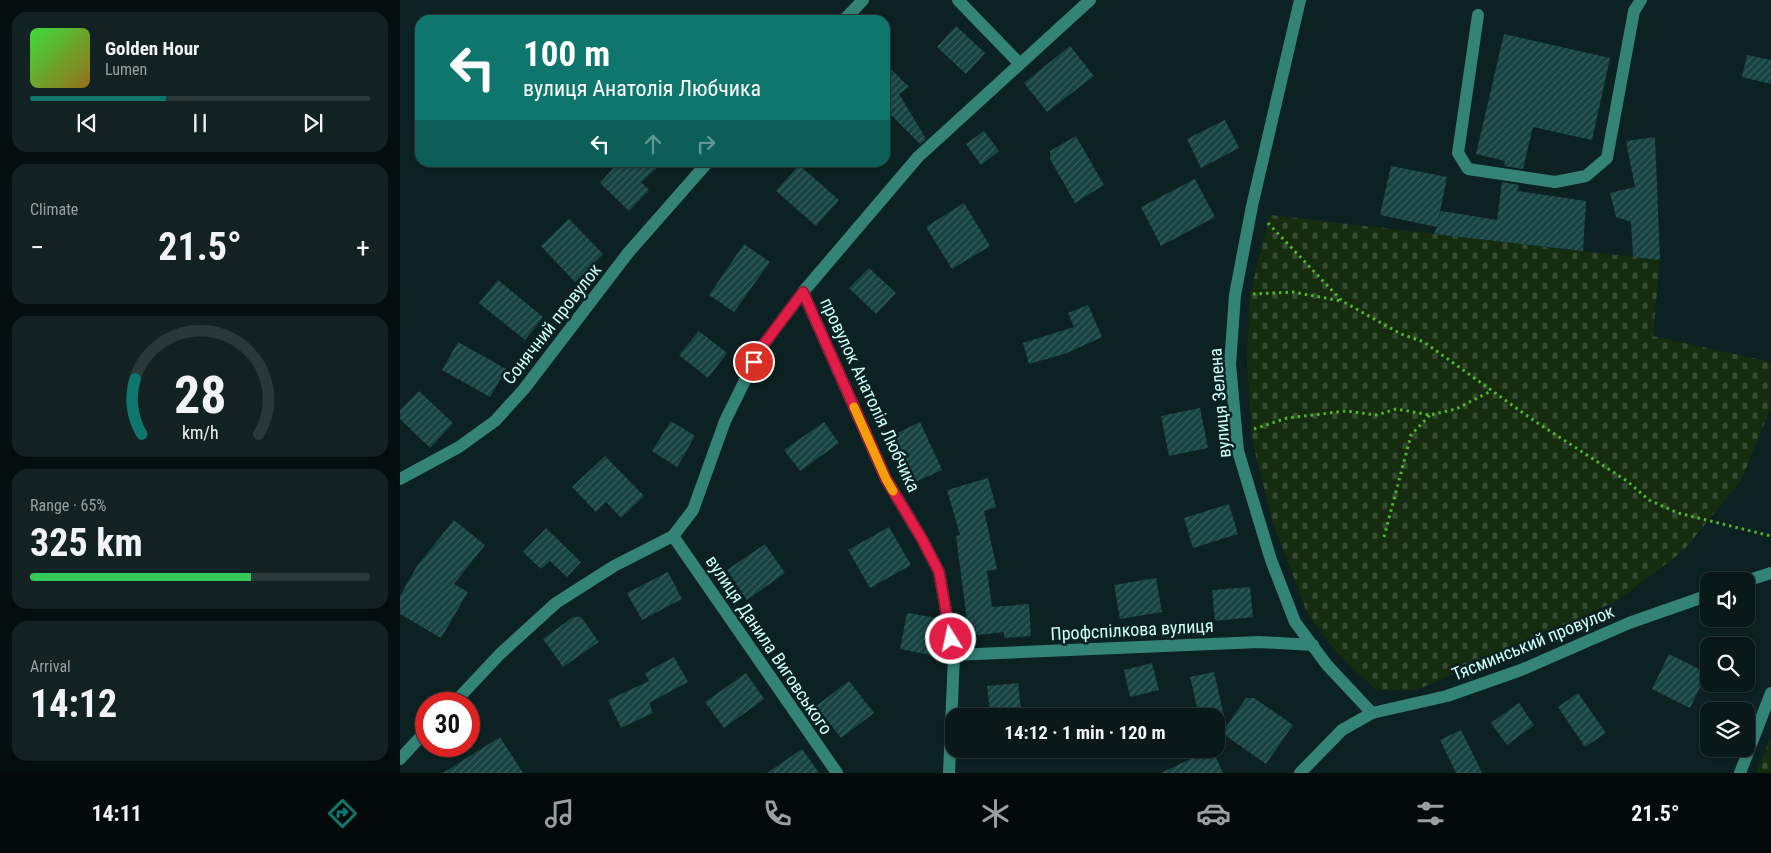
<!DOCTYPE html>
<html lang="en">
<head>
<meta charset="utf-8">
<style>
	body { margin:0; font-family:"Roboto Condensed",sans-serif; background:#122222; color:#f1f3f6; height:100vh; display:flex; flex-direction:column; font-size:19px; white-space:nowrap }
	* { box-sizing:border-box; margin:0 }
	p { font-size:16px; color:#99a0a2 }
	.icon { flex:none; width:28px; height:28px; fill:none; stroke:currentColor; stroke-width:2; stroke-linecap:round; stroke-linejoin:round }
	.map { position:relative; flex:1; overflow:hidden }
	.drawer { display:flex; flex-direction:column; gap:12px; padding:12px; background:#050e0e; width:400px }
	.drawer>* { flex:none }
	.top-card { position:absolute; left:15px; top:15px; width:475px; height:152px; border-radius:15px; box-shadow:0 1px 4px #0004,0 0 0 1px #293838; background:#0f766e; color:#fff; overflow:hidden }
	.buttons { position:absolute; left:1300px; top:572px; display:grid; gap:10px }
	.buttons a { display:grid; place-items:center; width:55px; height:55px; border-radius:10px; background:#091919; box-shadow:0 1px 4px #0004,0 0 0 1px #293838; font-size:25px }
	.speed { position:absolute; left:15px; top:692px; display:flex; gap:10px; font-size:25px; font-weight:700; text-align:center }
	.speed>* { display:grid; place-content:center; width:65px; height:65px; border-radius:50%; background:#091919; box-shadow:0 1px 4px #0004,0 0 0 1px #293838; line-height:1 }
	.speed .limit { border:8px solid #d22; background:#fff; color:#111 }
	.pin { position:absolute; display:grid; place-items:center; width:42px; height:42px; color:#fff; margin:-21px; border:2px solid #fff; border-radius:50%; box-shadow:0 1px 5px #0007 }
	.me { position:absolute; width:55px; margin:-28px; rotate:350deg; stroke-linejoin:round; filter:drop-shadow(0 0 4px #0008) }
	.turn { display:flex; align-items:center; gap:18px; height:105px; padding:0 25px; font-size:22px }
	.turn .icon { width:65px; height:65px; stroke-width:2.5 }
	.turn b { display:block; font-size:35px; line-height:42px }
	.lanes { display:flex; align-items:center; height:48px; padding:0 25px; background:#0003; justify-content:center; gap:25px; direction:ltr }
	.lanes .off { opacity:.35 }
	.big { font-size:38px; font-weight:700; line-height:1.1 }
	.drawer .tile { flex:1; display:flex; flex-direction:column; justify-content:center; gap:8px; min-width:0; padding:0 18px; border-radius:15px; background:#122222 }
	.drawer .dial { align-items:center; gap:0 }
	.dial svg { height:130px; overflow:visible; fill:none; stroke:#293838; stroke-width:7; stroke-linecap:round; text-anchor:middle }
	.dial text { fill:#f1f3f6; stroke:none }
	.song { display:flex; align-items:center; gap:15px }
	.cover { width:60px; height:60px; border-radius:8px; background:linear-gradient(135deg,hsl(120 70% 55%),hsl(40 70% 35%)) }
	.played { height:5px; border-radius:2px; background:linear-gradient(90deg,#0f766e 40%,#293838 40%) }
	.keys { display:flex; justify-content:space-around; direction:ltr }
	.heat { display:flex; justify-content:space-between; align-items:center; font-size:28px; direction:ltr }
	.charge { height:8px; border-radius:4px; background:linear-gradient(90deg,#34c759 65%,#293838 0) }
	.trip { position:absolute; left:545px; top:708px; width:280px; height:50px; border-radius:15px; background:#091919; box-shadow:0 1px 4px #0004,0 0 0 1px #293838; font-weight:700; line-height:50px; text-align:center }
	.dock { display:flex; height:80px; justify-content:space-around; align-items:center; background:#040a0a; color:#99a0a2 }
	.dock .icon { width:35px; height:35px }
	.dock .current { color:#0f766e }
	.dock b { font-size:22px; color:#f1f3f6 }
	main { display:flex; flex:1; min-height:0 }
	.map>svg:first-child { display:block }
</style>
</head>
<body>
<main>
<section class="drawer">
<div class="tile">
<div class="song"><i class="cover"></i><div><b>Golden Hour</b><p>Lumen</p></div></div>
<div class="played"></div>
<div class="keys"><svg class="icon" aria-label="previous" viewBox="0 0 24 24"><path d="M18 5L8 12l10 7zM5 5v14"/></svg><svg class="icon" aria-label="pause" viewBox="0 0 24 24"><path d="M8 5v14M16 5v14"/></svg><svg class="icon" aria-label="next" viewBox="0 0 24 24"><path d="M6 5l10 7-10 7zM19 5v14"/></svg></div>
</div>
<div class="tile"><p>Climate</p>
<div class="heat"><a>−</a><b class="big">21.5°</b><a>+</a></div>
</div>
<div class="tile dial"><svg viewBox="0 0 100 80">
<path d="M14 69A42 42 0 1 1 86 69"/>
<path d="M14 69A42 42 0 0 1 10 35" stroke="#0f766e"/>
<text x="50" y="56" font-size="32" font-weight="700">28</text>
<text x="50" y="72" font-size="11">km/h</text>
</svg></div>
<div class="tile"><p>Range · 65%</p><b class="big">325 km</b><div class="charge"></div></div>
<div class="tile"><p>Arrival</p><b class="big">14:12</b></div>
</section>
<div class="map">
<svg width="1371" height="773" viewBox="0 0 1371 773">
	<defs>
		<pattern id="cemetery-stones" width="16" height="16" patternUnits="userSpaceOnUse" patternTransform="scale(1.25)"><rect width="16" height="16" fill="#152c0f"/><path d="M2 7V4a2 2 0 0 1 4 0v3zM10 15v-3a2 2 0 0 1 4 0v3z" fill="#364c33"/></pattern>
		<pattern id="building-hatch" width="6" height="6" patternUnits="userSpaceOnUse" patternTransform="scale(1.25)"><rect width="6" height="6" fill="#174343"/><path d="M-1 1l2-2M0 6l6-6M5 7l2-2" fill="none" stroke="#385f5f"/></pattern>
	</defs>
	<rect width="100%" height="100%" fill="#0c2121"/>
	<!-- cemetery -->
	<g fill="url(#cemetery-stones)">
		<polygon points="870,215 1260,260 1253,336 1371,362 1371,407 1341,481 1283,551 1217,601 1017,690 976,690 939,655 908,615 873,523 852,440 847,358 850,294"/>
		<polygon points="1371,737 1371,773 1356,773"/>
	</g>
	<!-- building -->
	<g fill="url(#building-hatch)">
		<polygon points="556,26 585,53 566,74 537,47"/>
		<polygon points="1104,34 1210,58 1192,140 1133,127 1123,169 1104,166 1105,161 1076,154"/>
		<polygon points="670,46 694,76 647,112 624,83"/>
		<polygon points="1347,55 1371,60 1371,84 1342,77"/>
		<polygon points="485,63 509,87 499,94 526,139 520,144 485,109"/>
		<polygon points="825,120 839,148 801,168 787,139"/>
		<polygon points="584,131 599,151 581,165 566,144"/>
		<polygon points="676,136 704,185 675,203 650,159 650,151"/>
		<polygon points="1255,137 1260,260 1233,257 1231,222 1216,217 1210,193 1235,187 1226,141"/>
		<polygon points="219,162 264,162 241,182 249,190 229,211 200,183"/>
		<polygon points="399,165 439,200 416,226 376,191"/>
		<polygon points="991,166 1047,177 1038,222 1041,211 1097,220 1102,182 1119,185 1117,191 1186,201 1183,251 1034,234 1037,227 980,215"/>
		<polygon points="795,179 815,217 761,246 741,207"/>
		<polygon points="564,203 590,246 552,269 526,227"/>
		<polygon points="169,219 203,254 175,282 141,246"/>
		<polygon points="344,244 370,262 334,312 309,295"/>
		<polygon points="469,268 496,293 476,314 449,288"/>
		<polygon points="98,280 143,317 125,340 79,303"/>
		<polygon points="688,305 702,337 667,353 629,364 623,343 674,327 668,313"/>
		<polygon points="299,331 327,353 308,378 279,355"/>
		<polygon points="58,342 106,369 90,397 42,370"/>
		<polygon points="19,391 53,423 30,448 0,419 0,410"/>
		<polygon points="800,408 808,448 769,456 761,416"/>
		<polygon points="271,421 295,436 277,467 252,451"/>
		<polygon points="424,422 439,443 400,471 384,450"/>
		<polygon points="520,422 542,470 511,484 489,437"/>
		<polygon points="205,456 244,496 221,518 206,502 196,512 172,487"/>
		<polygon points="588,478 596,507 584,511 597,569 587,571 592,607 629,604 631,636 604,638 604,632 569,636 556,536 560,535 547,490"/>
		<polygon points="829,504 838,534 793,548 784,518"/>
		<polygon points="54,520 85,545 54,584 68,592 41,638 0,614 0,596 17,566"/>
		<polygon points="489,527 511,565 470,588 448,550"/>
		<polygon points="146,528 181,562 167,577 150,561 141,569 123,552"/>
		<polygon points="365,544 385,573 347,600 327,570"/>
		<polygon points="268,572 282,599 242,620 227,593"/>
		<polygon points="756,578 762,612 720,619 714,585"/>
		<polygon points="850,587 853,617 815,621 812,590"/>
		<polygon points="507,613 537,618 530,655 500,649"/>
		<polygon points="173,617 181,617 199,642 163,667 143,639"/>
		<polygon points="1269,654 1307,673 1290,708 1252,689"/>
		<polygon points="274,657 288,682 249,703 253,713 221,728 208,700 249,681 245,673"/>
		<polygon points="752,663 759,690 730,697 724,670"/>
		<polygon points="814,672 824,716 799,716 790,677"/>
		<polygon points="346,673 364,699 324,728 305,702"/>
		<polygon points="449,681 474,713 441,738 416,706"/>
		<polygon points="618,683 621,709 590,713 587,686"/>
		<polygon points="1178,693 1206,733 1185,747 1158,707"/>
		<polygon points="846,698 854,698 893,725 866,764 822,733"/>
		<polygon points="1119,703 1134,725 1107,745 1091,723"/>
		<polygon points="1061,730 1071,750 1082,773 1056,773 1040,740"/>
		<polygon points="100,737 123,773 43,773"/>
		<polygon points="402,749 419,773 367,773"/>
		<polygon points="812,749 823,773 761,773"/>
	</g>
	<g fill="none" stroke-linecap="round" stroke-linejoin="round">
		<!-- path -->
		<g stroke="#4cb827" stroke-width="3" stroke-dasharray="2.5 4" stroke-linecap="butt">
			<polyline points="868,223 942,301 1001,334 1024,342 1133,420 1227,481 1249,500 1278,513 1371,536"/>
			<polyline points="853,294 893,292 941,301"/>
			<polyline points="854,429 887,418 946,411 977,415 996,409 1030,415 1056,409 1091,391"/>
			<polyline points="984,537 1011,435 1030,415"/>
		</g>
		<!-- minor -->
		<g stroke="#348377" stroke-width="12">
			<polyline points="558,0 619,63"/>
			<polyline points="900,0 852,206 835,295 830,364 838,451 871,560 895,622 927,665 972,713"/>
			<polyline points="1078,15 1058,153 1068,169 1155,182 1186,176 1207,158 1234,11 1241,0"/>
			<polyline points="444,20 463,0"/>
			<polyline points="403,292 486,479 522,539 539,572 554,655 549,773"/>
			<polyline points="0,479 59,447 95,421 124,389 228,253 308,162"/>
			<polyline points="273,536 437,773"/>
			<polyline points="1346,581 1371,573"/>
			<polyline points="554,655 859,642 913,645"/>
			<polyline points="53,704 100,654 156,603 214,566 273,536 293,510 325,421 361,348 403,292 518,157 690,0"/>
			<polyline points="0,759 26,731"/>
			<polyline points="900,773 942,730 972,713 1047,696 1121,670 1229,623 1309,595"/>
			<polyline points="1340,773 1371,693"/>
		</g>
	</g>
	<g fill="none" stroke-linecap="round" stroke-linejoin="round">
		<!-- route casing -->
		<g stroke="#92132f" stroke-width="12">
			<polyline id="route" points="354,362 361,348 403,292 486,479 522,539 539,572 551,639"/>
		</g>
		<!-- route -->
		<use href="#route" stroke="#e11d48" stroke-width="9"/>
		<!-- slow -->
		<polyline stroke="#f59e0b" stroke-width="9" points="454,407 486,479 493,491"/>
	</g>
	<g text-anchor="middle" stroke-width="5" stroke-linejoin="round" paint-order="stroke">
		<!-- street labels -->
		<g font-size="18" fill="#ccfffb" stroke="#0c2121">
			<text transform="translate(152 324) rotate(-52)" y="6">Сонячний провулок</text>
			<text transform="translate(470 395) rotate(65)" y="6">провулок Анатолія Любчика</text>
			<text transform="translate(820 403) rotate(-95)" y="6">вулиця Зелена</text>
			<text transform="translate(732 630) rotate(-3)" y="6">Профспілкова вулиця</text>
			<text transform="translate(1133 643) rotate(-22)" y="6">Тясминський провулок</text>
			<text transform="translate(369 645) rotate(56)" y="6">вулиця Данила Виговського</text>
		</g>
	</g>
</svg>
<div class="buttons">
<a><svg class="icon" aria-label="sound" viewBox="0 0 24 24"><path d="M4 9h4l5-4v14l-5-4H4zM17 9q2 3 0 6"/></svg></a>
<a><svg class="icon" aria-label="search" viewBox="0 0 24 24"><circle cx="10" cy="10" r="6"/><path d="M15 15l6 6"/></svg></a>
<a><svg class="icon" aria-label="layers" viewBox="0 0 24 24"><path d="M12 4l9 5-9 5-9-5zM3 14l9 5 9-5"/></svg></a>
</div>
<div class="speed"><div class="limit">30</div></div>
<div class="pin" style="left:354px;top:362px;background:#d93025"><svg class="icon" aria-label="arrive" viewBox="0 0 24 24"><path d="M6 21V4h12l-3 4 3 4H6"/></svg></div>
<svg class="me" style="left:551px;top:639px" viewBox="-20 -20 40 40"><circle r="17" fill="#e11d48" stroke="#fff" stroke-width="3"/><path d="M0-11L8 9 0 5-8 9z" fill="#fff"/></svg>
<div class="trip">14:12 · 1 min · 120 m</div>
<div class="top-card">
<div class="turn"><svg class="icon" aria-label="left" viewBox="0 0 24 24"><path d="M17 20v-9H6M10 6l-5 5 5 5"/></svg><div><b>100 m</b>вулиця Анатолія Любчика</div></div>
<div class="lanes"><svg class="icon" aria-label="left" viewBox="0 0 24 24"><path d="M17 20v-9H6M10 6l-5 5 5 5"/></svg><svg class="icon off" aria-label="ahead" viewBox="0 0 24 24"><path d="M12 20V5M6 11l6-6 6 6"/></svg><svg class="icon off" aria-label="right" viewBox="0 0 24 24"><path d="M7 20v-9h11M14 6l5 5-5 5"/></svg></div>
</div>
</div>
</main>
<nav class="dock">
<b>14:11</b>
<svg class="icon current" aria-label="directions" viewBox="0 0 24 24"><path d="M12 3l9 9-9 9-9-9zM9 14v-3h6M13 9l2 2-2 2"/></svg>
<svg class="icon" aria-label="music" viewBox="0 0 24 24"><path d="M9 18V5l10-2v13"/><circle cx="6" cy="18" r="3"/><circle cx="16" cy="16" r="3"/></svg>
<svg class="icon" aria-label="phone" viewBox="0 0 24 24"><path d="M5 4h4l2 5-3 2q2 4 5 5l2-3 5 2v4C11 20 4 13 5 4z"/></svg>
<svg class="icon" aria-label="climate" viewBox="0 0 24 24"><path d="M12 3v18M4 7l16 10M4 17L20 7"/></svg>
<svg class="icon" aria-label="car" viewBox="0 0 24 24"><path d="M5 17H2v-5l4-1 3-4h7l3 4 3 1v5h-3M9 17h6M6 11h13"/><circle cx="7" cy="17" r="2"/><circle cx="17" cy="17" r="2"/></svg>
<svg class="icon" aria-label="filters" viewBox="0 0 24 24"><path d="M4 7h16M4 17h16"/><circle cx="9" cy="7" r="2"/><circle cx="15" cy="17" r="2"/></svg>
<b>21.5°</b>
</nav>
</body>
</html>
